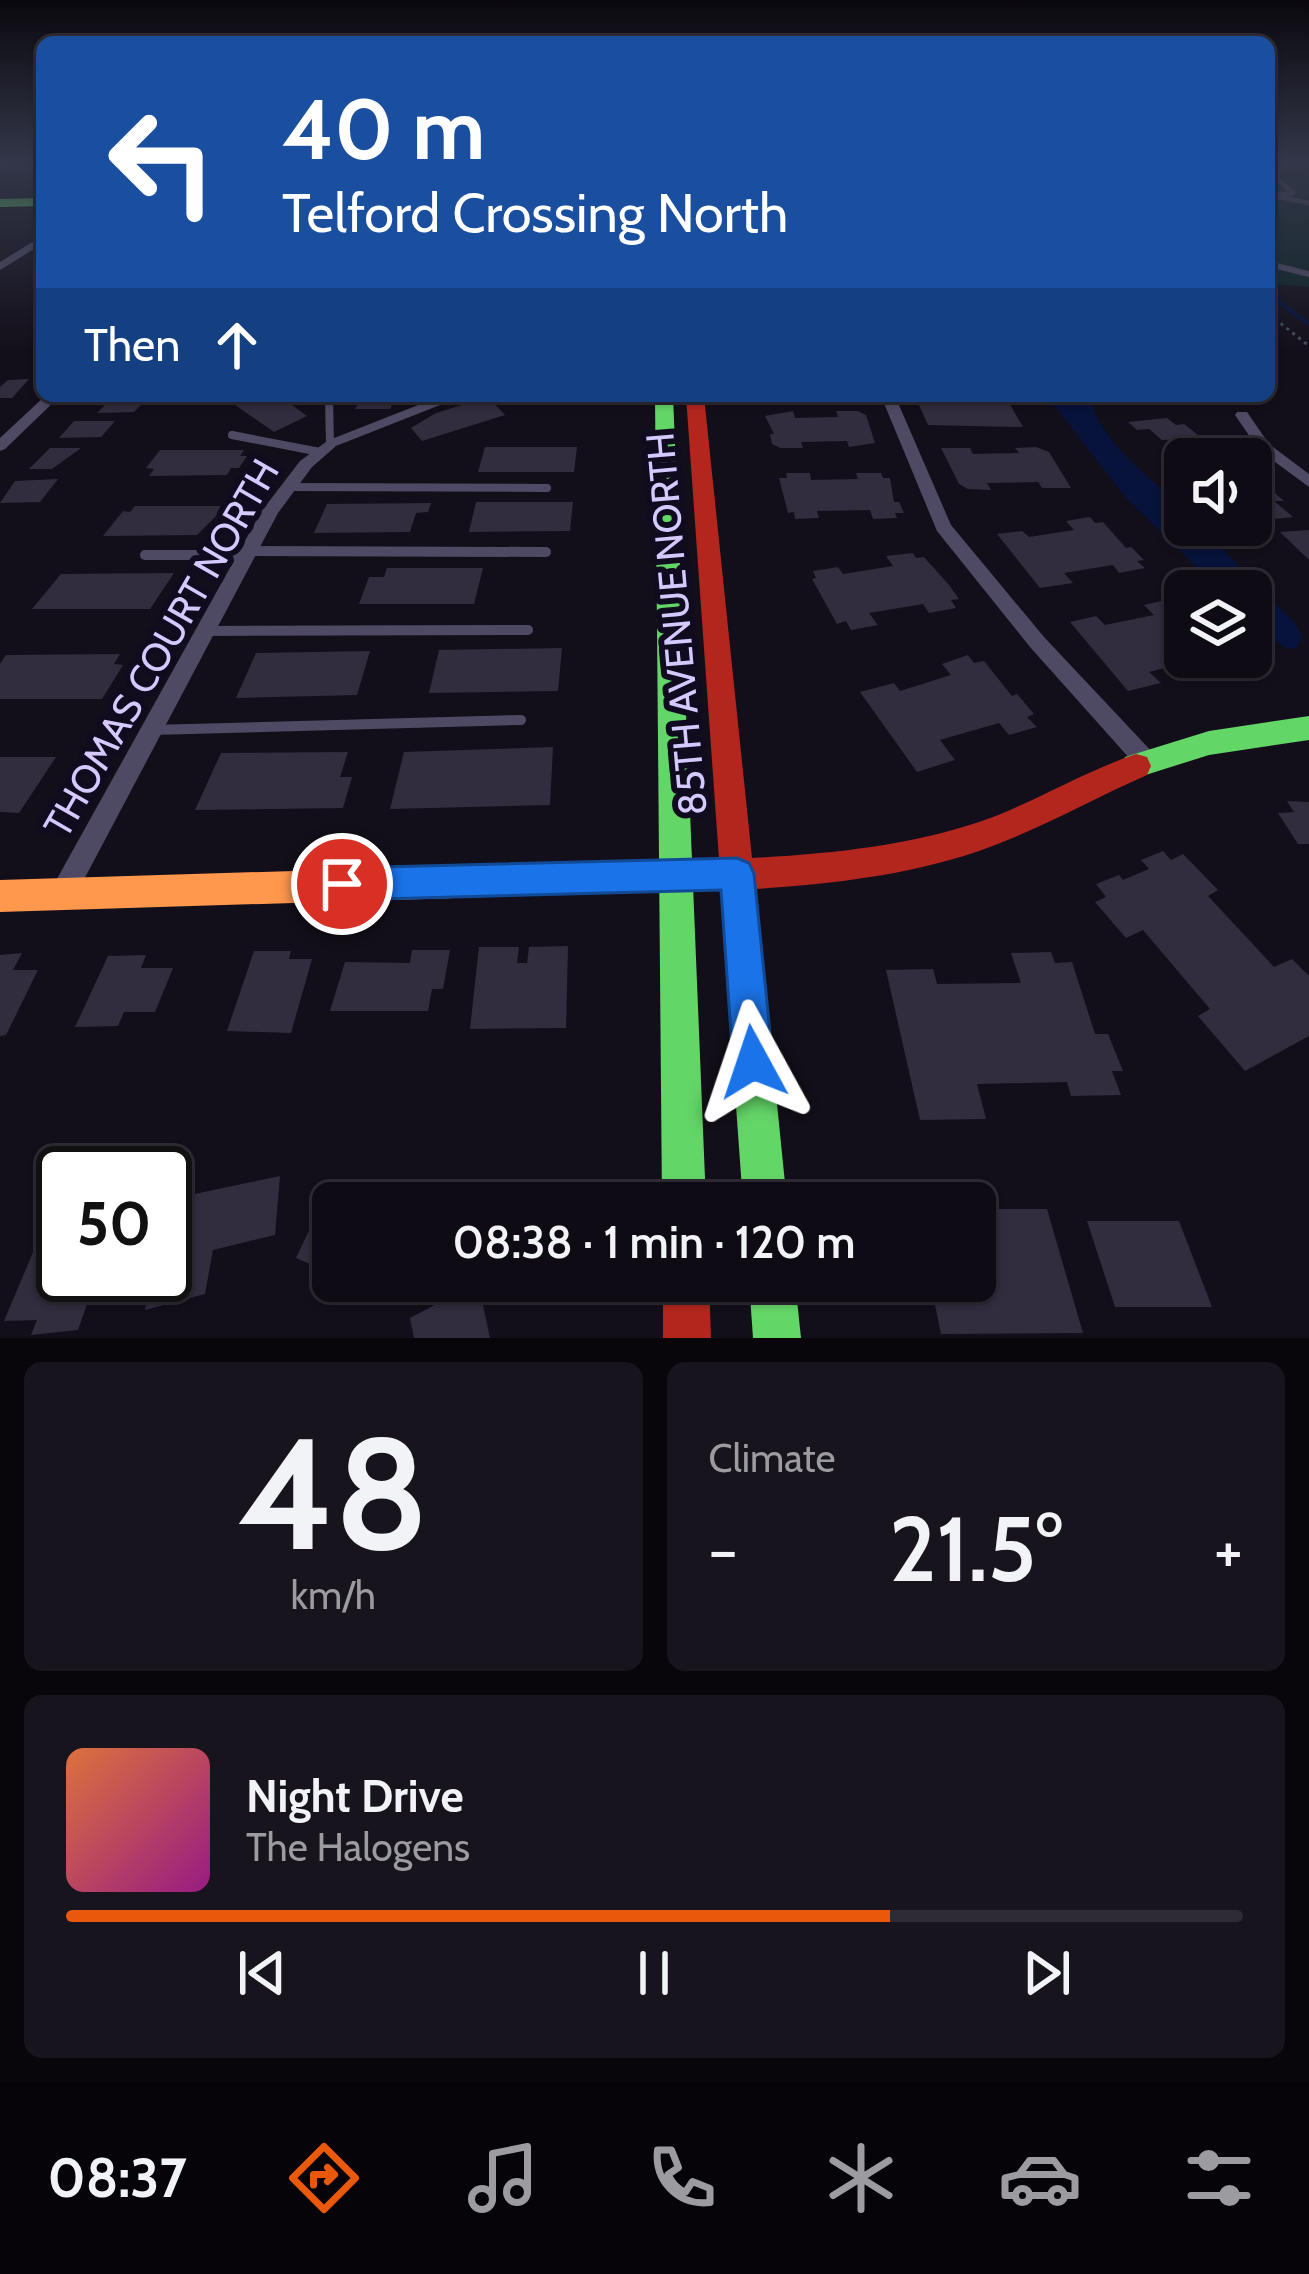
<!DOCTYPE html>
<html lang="en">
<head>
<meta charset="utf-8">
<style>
	body { margin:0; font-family:Cabin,sans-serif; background:#17141d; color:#f1f3f6; height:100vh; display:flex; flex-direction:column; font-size:45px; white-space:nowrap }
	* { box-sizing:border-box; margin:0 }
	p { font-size:39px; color:#9b9ba0 }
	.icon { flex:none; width:66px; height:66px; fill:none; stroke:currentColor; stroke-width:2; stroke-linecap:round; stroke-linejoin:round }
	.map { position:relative; height:1338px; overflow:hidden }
	.drawer { display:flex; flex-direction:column; gap:24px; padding:24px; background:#08060b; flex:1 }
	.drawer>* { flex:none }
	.banner { position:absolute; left:36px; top:36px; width:1239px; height:366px; border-radius:18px; box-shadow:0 3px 9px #0004,0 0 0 3px #2e2b34; background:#1a4fa0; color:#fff; overflow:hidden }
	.buttons { position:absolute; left:1164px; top:438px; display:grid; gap:24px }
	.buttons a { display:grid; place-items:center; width:108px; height:108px; border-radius:18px; background:#0e0b14; box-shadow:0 3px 9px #0004,0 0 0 3px #2e2b34; font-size:60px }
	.speed { position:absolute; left:36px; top:1146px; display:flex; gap:24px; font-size:60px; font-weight:700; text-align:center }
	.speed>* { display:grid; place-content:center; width:156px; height:156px; border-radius:50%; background:#0e0b14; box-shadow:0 3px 9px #0004,0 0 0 3px #2e2b34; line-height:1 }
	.speed .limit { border:6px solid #111; border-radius:18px; background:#fff; color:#111 }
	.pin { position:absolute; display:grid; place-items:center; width:102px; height:102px; color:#fff; margin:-51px; border:6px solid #fff; border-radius:50%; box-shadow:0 3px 12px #0007 }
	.me { position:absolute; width:132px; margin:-66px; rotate:355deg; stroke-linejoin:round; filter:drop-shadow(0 0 9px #0008) }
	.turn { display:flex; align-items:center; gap:42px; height:252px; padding:0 48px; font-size:54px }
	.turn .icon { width:156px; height:156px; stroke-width:2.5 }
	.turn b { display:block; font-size:84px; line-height:102px }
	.then { display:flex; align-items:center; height:114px; padding:0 48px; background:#0003; gap:24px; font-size:45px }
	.big { font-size:90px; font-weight:600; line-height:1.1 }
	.drawer .tile { flex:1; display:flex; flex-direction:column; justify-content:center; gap:18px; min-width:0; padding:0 42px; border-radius:18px; background:#17141d }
	.drawer .dial { align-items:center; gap:0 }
	.dial b { font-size:156px; line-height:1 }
	.song { display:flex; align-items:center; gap:36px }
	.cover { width:144px; height:144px; border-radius:18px; background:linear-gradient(135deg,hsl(20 70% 55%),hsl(310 70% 35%)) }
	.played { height:12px; border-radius:6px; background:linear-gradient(90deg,#ea580c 70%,#2e2b34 70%) }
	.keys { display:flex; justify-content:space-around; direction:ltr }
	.heat { display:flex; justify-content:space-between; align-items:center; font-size:66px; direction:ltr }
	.drawer .tiles { flex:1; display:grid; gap:24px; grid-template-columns:1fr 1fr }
	.tile:last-child { grid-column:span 2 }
	.trip { position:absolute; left:312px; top:1182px; width:684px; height:120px; border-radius:18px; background:#0e0b14; box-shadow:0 3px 9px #0004,0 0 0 3px #2e2b34; font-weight:600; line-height:120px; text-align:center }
	.menu { display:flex; height:192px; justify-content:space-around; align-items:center; background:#060408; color:#9b9ba0 }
	.menu .icon { width:84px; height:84px }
	.menu .active { color:#ea580c }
	.menu b { font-size:54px; color:#f1f3f6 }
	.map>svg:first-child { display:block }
</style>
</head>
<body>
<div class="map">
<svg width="1309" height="1338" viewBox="0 0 1309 1338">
	<rect width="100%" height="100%" fill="#130f1a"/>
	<!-- green -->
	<polygon fill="#0e2427" points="1269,163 1309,163 1309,287 1269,284"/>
	<!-- water -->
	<path fill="#07133a" d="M1047,396h43c8,46 64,83 95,115v14h14l96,98 8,14 -7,12 -11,-1 -34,-27v-30h-30l-96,-94z"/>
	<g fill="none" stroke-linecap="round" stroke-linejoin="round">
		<!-- stream -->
		<polyline stroke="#07133a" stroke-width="4.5" points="1269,295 1309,324"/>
	</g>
	<!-- building -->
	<g fill="#312c3e">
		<polygon points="29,379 12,398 0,398 0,387 8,380"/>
		<polygon points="98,396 138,396 131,404 142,404 134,412 97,413 105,405 90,405"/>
		<polygon points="231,396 280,396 307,416 274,432 225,398"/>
		<polygon points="362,396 396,396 390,409 355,409"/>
		<polygon points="915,396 1005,396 1023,427 928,425"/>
		<polygon points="488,397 505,415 422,441 411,428 436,413"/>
		<polygon points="793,411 795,418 838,417 836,411 858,411 866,415 875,443 849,447 847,441 801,442 803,448 780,448 772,444 770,434 774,434 765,416"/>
		<polygon points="1167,418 1176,425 1184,424 1203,439 1162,440 1149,429 1137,430 1128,422"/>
		<polygon points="74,421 115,421 101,437 59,438"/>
		<polygon points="485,447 577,447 574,472 478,472"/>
		<polygon points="1036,447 1049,452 1071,488 1042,488 1038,482 987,483 991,490 968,489 959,484 941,448 970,448 973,454 1019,453 1015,448"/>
		<polygon points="50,448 81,448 52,469 29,469"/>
		<polygon points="160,450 244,450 240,456 247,456 239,468 231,468 227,475 149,476 154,469 146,468"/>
		<polygon points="786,473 810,473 811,480 858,479 856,473 881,473 883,478 890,478 894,502 899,502 904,513 895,513 897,518 873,519 870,510 817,511 819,518 795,519 794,512 788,513 779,478 787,478"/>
		<polygon points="58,479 40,502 0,503 15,481"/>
		<polygon points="1262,482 1284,501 1274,501 1293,517 1264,520 1251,508 1251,483"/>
		<polygon points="476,502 573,502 570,531 469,532"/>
		<polygon points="431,503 428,512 416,513 410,532 314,533 327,504"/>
		<polygon points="135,506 226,506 197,535 103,536 123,511 130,512"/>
		<polygon points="1090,517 1095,523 1103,522 1126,548 1131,547 1144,560 1137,561 1145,568 1119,573 1113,565 1064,573 1073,583 1040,588 997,534 1022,531 1029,537 1074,530 1066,521"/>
		<polygon points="1309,530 1309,560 1280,532"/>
		<polygon points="913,553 916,558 924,557 949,585 959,599 951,600 956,608 929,613 923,604 869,613 878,625 851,630 846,621 837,624 812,579 816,578 813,571 838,567 843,574 893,566 886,556"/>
		<polygon points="387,568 483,568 474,604 359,604 369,577 384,577"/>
		<polygon points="174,573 150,609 32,609 61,574"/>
		<polygon points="1170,599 1179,607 1185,605 1185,657 1232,657 1238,663 1212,669 1200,659 1149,672 1161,683 1128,691 1070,622 1096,616 1105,625 1154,615 1144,605"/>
		<polygon points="562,648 558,691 429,693 439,650"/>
		<polygon points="370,651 357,695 236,698 256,653"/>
		<polygon points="120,654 114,664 123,665 102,699 0,699 0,664 6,655"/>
		<polygon points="968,655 974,663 984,661 1012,696 1017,694 1034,714 1027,717 1037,727 1009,735 999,723 940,740 955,760 917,772 860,692 894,683 900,691 951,675 942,664"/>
		<polygon points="553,747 550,805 390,809 404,752"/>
		<polygon points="348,752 340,777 352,777 343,808 195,810 221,753"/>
		<polygon points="0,757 56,757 19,813 0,812"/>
		<polygon points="1287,801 1309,802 1309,844 1298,844 1278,813 1294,812"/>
		<polygon points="1163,851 1171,860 1183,854 1218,890 1208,896 1274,967 1292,959 1309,976 1309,1036 1245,1071 1198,1016 1210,1009 1143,930 1126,938 1095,902 1106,897 1096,884 1119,875 1123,880 1149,869 1141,860"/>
		<polygon points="568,946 566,1028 470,1029 479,947 519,947 517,963 527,963 529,947"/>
		<polygon points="412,950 450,950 443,989 432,989 428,1011 330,1011 345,962 410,963"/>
		<polygon points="254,951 291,951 289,959 312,959 291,1033 227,1031"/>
		<polygon points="1051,952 1055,963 1072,962 1095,1034 1108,1034 1123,1071 1112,1071 1121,1095 1071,1096 1067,1082 977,1084 986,1119 920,1120 886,970 933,969 937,984 1021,983 1011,953"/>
		<polygon points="22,953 13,970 38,970 6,1035 0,1036 0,955"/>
		<polygon points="146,955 141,968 173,968 155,1012 124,1012 118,1026 75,1027 108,956"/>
		<polygon points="280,1176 275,1235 213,1250 205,1294 145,1310 152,1275 165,1275 166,1200"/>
		<polygon points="325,1197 333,1200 333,1274 296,1258"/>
		<polygon points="975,1209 1047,1209 1083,1333 941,1334 930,1281 975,1281"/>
		<polygon points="63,1211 63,1275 97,1275 78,1330 31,1335 37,1320 4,1321 50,1212"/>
		<polygon points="1087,1221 1179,1221 1212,1307 1115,1307"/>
		<polygon points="349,1281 402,1281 394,1301"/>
		<polygon points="478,1282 490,1338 414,1338 410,1318"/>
	</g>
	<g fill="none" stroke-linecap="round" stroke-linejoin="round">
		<!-- path -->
		<polyline stroke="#434d5c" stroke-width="3" stroke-dasharray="3 4.5" stroke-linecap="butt" points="1269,314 1309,346"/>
		<!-- lane-far3 -->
		<g stroke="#4e4a63" stroke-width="4.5">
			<polyline points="1269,196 1293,193 1276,177 1284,163"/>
			<polyline points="1269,206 1279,197 1309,203"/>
		</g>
		<!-- lane-far2 -->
		<polyline stroke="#4e4a63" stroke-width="6" points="1269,264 1309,274"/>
		<!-- lane-far1 -->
		<g stroke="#4e4a63" stroke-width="8">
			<polyline points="329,398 330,444 452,396"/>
			<polyline points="232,435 320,452"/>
			<polyline points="287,487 547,488"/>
		</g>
		<!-- lane -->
		<g stroke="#4e4a63" stroke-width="10">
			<polyline points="248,551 546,552"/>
			<polyline points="145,555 247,555"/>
			<polyline points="205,631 528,630"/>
			<polyline points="151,730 521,720"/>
		</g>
		<!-- street -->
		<g fill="#4e4a63" fill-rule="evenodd">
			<polygon points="12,163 11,165 0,170 0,164"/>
			<polygon points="42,236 42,244 0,270 0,262"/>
			<polygon points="45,396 60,396 5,449 0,451 0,438"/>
			<polygon points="881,396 895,396 951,525 1044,637 1155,755 1159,762 1155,769 1147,772 1139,769 1030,647 937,531"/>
			<polygon points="1237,412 1247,412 1269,444 1309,474 1309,487 1259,450 1235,415"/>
			<polygon points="330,439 335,441 335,447 312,467 278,513 71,904 62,908 53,904 49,895 53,886 261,512 300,461"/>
		</g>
		<!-- fast -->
		<g fill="#63d668" fill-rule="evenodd">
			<polygon points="42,198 42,206 0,207 0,199"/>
			<polygon points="655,396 673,396 706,1203 662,1203"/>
			<polygon points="1309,716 1309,740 1209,755 1136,778 1125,775 1121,766 1125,757 1209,731"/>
			<polygon points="741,908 753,913 759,925 787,1203 743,1203 723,925 729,913"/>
			<polygon points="749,1281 795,1281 801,1338 753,1338"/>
		</g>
		<!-- slow -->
		<polygon fill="#ff974d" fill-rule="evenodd" points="613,861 625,866 630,877 625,888 613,893 0,912 0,880"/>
		<!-- jam -->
		<g fill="#b3261e" fill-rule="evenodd">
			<path d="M686,396h18l48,462c77,-4 156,-12 230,-37 53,-19 101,-49 154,-67l11,3 4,9 -4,9c-57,25 -112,57 -171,77 -72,24 -146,32 -221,37l4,36 -6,12 -12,5 -12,-5 -8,-47 -108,3 -12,-5 -5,-11 5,-11 12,-5 106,-2z"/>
			<polygon points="663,1281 709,1281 711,1338 663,1338"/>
		</g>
	</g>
	<!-- sky -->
	<linearGradient id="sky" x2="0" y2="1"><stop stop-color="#0a080e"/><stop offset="0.46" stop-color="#333749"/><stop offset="1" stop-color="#333749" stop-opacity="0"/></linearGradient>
	<rect width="1309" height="351" fill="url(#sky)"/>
	<!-- route -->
	<polygon fill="#1a73e8" stroke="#114b97" stroke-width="3" points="737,858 749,863 754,874 773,1062 767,1076 753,1082 739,1076 733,1062 721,890 342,900 330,896 325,884 330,873 342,868"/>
	<g text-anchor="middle" stroke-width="12" stroke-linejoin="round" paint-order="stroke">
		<!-- street labels -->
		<g font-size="39" fill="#d6c9ff" stroke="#110b1f">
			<text transform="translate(676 624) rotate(-95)" y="14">85TH AVENUE NORTH</text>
			<text transform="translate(161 648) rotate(-60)" y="14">THOMAS COURT NORTH</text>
		</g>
	</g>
</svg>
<div class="buttons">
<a><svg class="icon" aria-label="sound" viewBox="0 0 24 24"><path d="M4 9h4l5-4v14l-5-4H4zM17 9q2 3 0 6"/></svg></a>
<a><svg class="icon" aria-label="layers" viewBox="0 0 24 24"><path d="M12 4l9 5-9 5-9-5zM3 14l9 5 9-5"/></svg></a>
</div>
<div class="speed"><div class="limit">50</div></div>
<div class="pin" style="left:342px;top:884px;background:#d93025"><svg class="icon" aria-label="arrive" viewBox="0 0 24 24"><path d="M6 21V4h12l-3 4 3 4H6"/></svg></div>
<svg class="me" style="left:753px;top:1062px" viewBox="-20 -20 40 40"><path d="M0-17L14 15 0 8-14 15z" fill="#1a73e8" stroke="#fff" stroke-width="4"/></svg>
<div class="trip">08:38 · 1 min · 120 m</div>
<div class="banner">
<div class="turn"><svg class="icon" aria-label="left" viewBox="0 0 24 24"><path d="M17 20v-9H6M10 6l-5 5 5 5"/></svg><div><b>40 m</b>Telford Crossing North</div></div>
<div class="then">Then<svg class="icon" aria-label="ahead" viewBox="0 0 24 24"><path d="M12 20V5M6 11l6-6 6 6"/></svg></div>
</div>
</div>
<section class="drawer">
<div class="tiles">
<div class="tile dial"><b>48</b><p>km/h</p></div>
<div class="tile"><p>Climate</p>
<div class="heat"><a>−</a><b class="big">21.5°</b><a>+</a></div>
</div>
<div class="tile">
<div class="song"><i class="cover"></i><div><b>Night Drive</b><p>The Halogens</p></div></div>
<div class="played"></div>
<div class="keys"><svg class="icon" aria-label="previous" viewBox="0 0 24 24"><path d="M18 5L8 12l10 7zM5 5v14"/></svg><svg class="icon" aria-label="pause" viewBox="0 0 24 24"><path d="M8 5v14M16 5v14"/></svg><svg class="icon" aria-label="next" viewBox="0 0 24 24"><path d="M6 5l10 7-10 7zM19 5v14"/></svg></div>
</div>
</div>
</section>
<nav class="menu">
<b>08:37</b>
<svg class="icon active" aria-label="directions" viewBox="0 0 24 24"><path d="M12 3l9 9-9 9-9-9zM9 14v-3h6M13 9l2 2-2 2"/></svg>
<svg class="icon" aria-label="music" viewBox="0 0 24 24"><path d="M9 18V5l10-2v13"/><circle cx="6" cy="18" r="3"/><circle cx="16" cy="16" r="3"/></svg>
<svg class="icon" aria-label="phone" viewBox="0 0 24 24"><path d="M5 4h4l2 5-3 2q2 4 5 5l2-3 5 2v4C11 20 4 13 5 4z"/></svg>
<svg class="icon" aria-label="climate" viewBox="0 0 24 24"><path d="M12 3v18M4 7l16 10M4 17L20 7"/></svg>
<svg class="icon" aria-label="car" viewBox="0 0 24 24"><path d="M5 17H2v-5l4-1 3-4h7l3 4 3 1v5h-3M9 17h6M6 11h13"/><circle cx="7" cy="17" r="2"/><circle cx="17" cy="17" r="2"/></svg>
<svg class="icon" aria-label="filters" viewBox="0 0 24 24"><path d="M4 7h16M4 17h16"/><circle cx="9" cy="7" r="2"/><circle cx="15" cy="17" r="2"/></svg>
</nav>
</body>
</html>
